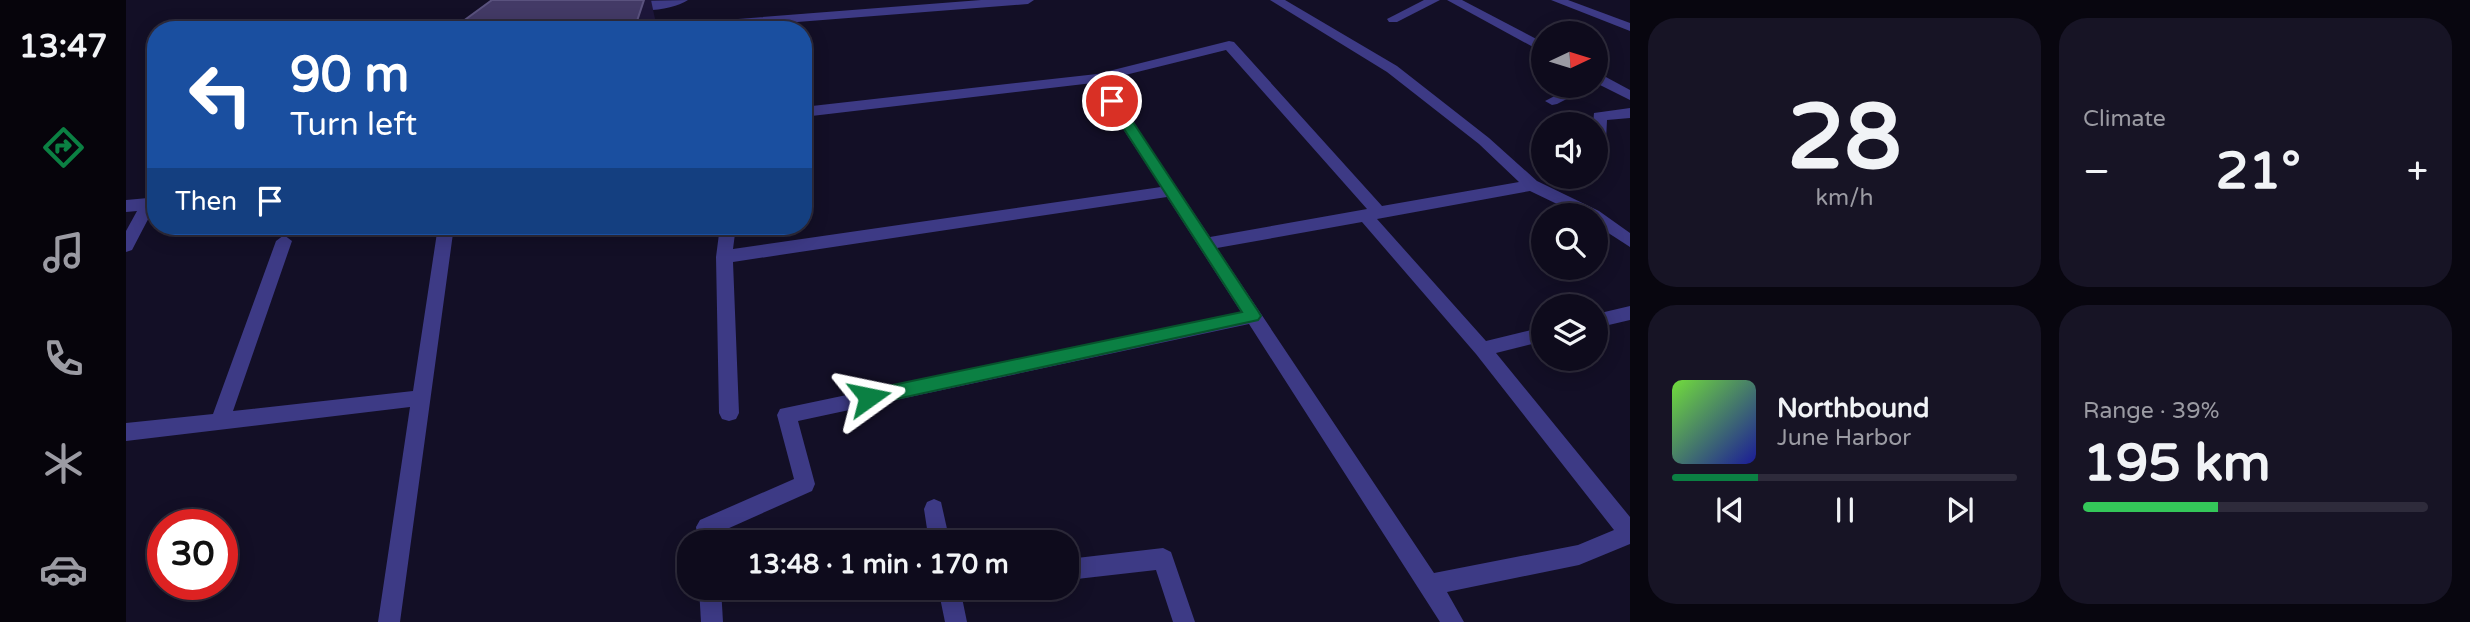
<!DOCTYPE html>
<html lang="en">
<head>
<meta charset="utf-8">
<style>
	body { margin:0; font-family:"Varela Round",sans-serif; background:#171425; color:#f1f3f6; height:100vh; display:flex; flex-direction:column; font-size:26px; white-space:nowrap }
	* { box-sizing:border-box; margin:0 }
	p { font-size:23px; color:#9b9ba3 }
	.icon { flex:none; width:38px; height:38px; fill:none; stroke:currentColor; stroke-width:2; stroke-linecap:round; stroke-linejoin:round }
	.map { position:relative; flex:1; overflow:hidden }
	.sheet { display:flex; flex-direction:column; gap:18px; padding:18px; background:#08060f; width:840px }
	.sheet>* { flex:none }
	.guide { position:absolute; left:21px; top:21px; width:665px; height:214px; border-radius:28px; box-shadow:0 4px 18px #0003,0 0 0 2px #2e2b3b; background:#1a4fa0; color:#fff; overflow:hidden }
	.needle { width:46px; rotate:86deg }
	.buttons { position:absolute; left:1405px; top:21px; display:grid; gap:14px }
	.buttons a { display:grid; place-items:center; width:77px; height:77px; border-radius:50%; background:#0e0b1c; box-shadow:0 4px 18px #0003,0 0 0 2px #2e2b3b; font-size:35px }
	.speed { position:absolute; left:21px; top:509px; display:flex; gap:14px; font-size:35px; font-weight:700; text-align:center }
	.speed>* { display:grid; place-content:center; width:91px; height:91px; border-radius:50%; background:#0e0b1c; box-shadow:0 4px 18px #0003,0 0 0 2px #2e2b3b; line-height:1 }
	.speed .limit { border:10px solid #d22; background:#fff; color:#111 }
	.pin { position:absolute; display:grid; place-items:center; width:60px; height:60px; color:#fff; margin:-30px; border:4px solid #fff; border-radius:50%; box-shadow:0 2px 7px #0007 }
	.me { position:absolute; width:77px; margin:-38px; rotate:78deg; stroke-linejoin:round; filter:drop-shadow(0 0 5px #0008) }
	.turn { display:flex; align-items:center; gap:24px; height:147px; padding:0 28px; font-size:32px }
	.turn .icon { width:91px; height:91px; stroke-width:2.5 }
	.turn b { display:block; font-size:49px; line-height:60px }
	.then { display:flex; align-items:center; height:66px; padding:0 28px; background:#0003; gap:14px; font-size:26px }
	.big { font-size:52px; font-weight:800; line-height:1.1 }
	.sheet .widget { flex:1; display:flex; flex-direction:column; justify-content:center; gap:10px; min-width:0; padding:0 24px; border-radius:28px; background:#171425 }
	.sheet .dial { align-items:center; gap:0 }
	.dial b { font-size:91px; line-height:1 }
	.song { display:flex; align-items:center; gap:21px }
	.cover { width:84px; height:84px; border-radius:10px; background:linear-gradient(135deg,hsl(100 70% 55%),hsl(240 70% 35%)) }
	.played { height:7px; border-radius:4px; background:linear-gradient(90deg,#0b8043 25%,#2e2b3b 25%) }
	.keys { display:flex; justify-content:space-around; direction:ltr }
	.heat { display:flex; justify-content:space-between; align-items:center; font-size:38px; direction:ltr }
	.charge { height:10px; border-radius:5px; background:linear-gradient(90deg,#34c759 39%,#2e2b3b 0) }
	.sheet .tiles { flex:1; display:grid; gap:18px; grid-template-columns:repeat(2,1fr) }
	.trip { position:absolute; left:551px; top:530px; width:402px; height:70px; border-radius:28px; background:#0e0b1c; box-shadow:0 4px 18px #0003,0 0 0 2px #2e2b3b; font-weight:800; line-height:70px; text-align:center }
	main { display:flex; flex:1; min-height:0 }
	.menu { display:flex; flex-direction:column; width:126px; justify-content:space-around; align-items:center; background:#06040b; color:#9b9ba3 }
	.menu .icon { width:49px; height:49px }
	.menu .current { color:#0b8043 }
	.menu b { font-size:32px; color:#f1f3f6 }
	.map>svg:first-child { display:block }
</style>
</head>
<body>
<main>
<nav class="menu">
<b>13:47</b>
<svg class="icon current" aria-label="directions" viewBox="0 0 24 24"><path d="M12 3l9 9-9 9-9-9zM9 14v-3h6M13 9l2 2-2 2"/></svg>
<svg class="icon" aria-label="music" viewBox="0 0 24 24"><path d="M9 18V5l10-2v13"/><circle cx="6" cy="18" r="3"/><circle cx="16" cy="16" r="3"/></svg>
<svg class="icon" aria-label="phone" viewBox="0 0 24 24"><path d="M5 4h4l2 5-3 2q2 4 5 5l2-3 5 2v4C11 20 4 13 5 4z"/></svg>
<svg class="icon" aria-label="climate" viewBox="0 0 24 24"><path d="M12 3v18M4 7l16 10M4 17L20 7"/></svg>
<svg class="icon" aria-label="car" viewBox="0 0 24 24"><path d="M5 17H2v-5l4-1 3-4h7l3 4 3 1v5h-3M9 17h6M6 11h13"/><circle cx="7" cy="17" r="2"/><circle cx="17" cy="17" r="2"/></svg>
</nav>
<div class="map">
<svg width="1504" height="622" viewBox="0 0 1504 622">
	<rect width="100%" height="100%" fill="#130f26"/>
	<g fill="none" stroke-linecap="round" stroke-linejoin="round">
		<!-- minor -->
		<g fill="#3d3a85" fill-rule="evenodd">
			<path d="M562,0c-13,9 -50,15 -64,5l6,-4z"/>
			<polygon points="855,0 908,0 902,4 619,26 619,30 607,30 606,23 612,19"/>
			<path d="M1144,0h15l112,66 92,72 48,43 62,30 31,22v14l-34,-22v-10h-16l-50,-24 -153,28 109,122 58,-14v14l-48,12 134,164v27l-51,21 -132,27 17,30h-24l-191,-298 -451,97 17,63 -3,7 -94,42v9h-20l-2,-15 4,-7 94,-41 -17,-64 3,-6 461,-97 -74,-115 -434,65 6,151 -3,6 -7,2 -7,-2 -3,-6 -3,-156 4,-31h16l-3,23 428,-62 -68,-104 -290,34v-10l294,-33 132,-33 5,1 148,164 137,-24 -40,-38 -92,-72zM1100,50l141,159 -157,28 -105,-157zM1236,222l114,132 138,176 -36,15 -144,28 -217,-325z"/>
			<polygon points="1298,0 1314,0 1271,22 1263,22 1261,19"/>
			<polygon points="1321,0 1336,0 1418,43 1418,53"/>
			<polygon points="1425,0 1442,0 1504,23 1504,31"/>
			<polygon points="1470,76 1478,76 1504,90 1504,100 1470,83"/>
			<polygon points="1448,86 1466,86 1431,104 1426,105 1419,101"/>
			<polygon points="1504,108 1504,118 1481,120 1480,141 1470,141 1470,124 1467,124 1468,113"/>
			<polygon points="22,198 30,204 6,250 0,252 0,231 11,211 0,212 0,200"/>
			<polygon points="312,226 328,226 274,622 252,622 284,407 0,441 0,423 87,414 150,241 158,235 166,241 107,411 287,391"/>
			<polygon points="1504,306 1504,320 1470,328 1470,314"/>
			<polygon points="808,499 815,502 824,542 803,542 798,509 801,502"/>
			<polygon points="1037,548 1045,552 1069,622 1047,622 1030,570 942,580 942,559"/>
			<polygon points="573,588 595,588 597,622 575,622"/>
			<polygon points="812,588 834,588 841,622 819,622"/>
		</g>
	</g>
	<!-- shaded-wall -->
	<polygon fill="#1d163a" points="518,0 525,0 529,19 526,30 508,30"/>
	<!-- building -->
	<polygon fill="#433a66" stroke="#5a527e" stroke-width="2" points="366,0 518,0 508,30 325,30"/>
	<!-- route -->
	<polygon fill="#0b8043" stroke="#07532c" stroke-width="2" points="986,97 991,98 1132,311 1135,316 1132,320 743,405 737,403 735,397 737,392 743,390 1116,312 980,101"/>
</svg>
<div class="buttons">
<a><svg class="needle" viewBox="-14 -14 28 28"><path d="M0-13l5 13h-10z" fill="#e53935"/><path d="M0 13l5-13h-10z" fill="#9b9ba3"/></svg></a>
<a><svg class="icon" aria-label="sound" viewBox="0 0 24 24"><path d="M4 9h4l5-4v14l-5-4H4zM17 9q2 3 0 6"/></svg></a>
<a><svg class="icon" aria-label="search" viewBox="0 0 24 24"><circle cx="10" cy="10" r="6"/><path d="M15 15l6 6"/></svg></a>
<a><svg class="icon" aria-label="layers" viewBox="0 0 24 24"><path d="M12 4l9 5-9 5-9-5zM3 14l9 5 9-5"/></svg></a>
</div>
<div class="speed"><div class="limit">30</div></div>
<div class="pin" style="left:986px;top:101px;background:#d93025"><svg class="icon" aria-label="arrive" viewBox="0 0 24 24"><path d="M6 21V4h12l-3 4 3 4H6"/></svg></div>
<svg class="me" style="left:743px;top:397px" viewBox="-20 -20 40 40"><path d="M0-17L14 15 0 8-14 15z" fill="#0b8043" stroke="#fff" stroke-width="4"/></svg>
<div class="trip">13:48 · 1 min · 170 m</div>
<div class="guide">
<div class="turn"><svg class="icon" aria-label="left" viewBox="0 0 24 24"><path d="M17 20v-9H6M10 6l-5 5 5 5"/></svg><div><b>90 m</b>Turn left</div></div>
<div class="then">Then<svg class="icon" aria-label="arrive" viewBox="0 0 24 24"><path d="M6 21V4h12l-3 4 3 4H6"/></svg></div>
</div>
</div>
<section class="sheet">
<div class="tiles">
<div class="widget dial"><b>28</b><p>km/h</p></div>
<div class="widget"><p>Climate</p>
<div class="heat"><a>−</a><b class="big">21°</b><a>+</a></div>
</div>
<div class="widget">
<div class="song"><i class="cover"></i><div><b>Northbound</b><p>June Harbor</p></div></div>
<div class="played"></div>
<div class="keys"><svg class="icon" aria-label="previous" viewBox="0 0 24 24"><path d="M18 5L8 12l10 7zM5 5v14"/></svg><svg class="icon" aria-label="pause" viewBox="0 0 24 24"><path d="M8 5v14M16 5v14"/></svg><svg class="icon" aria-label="next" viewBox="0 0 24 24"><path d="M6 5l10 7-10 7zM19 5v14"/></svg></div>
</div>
<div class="widget"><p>Range · 39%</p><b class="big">195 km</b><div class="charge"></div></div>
</div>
</section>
</main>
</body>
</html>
